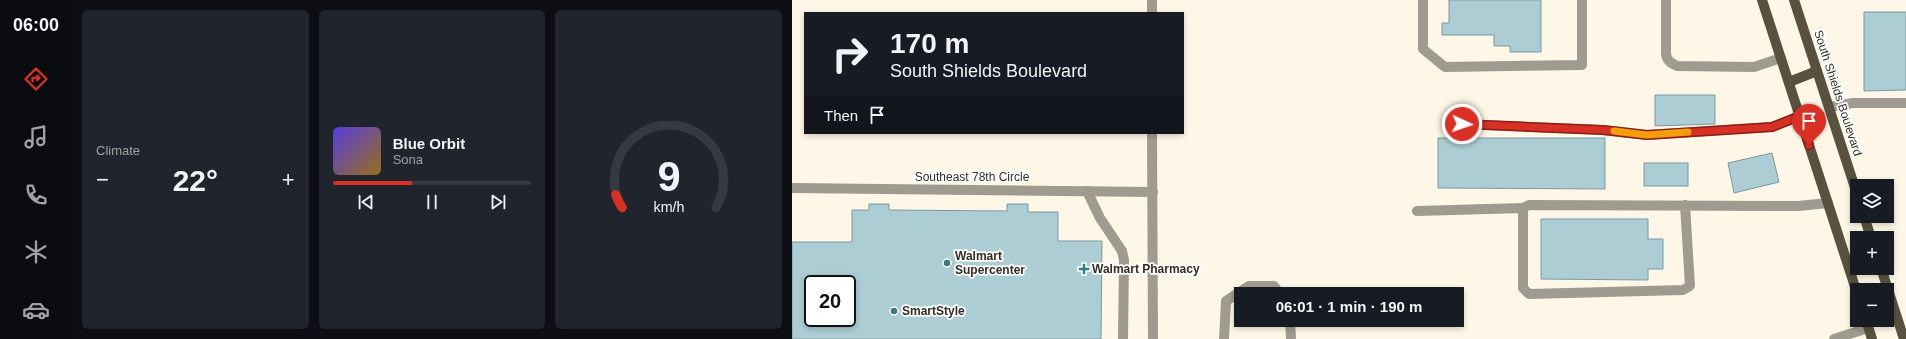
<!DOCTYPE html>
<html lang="en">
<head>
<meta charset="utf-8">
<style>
	body { margin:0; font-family:Arial,sans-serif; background:#20242c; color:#f1f3f6; height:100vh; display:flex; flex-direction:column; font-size:15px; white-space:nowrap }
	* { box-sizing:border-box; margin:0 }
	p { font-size:13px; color:#9ea1a6 }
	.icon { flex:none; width:22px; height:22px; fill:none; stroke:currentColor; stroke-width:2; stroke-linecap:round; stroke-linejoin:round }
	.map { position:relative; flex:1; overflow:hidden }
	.panel { display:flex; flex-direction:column; gap:10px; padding:10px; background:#0d0f14; width:720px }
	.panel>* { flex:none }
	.guide { position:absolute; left:12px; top:12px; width:380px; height:122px; border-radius:0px; box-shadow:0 2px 6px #0003; background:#171b24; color:#f1f3f6; overflow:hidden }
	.controls { position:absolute; left:1058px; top:179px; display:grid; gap:8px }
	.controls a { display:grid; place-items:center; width:44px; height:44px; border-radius:0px; background:#171b24; box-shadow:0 2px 6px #0003; font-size:20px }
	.speed { position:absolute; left:12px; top:275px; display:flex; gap:8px; font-size:20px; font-weight:700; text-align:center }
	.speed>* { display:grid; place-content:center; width:52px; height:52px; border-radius:50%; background:#171b24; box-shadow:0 2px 6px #0003; line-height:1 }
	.speed .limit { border:2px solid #111; border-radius:6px; background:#fff; color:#111 }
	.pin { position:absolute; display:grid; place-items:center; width:34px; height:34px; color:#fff; margin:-41px -17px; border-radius:50% 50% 50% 0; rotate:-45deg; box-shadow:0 0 4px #0007 }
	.pin .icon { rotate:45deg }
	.me { position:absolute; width:44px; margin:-22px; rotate:93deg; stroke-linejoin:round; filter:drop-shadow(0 0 3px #0008) }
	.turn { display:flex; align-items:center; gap:14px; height:84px; padding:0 20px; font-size:18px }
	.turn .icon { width:52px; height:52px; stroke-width:2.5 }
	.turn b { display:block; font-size:28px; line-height:34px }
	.then { display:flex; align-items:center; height:38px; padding:0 20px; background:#0003; gap:8px; font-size:15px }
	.big { font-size:30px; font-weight:700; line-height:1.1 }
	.panel .card { flex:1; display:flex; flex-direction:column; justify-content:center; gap:6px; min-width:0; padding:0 14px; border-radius:6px; background:#20242c }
	.panel .dial { align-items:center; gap:0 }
	.dial svg { height:104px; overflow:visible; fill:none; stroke:#363941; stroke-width:7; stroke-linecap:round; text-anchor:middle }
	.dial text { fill:#f1f3f6; stroke:none }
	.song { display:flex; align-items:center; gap:12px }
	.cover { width:48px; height:48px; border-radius:6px; background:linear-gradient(135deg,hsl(250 70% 55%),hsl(40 70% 35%)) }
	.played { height:4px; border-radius:2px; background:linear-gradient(90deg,#d93025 40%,#363941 40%) }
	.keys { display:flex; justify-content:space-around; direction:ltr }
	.heat { display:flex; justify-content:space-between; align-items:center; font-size:22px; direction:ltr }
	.panel .tiles { flex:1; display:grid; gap:10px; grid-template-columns:repeat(3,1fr) }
	.trip { position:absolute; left:442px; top:287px; width:230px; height:40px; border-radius:0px; background:#171b24; box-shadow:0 2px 6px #0003; font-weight:700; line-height:40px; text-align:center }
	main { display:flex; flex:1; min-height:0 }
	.tab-bar { display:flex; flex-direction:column; width:72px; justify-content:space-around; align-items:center; background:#090b0e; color:#9ea1a6 }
	.tab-bar .icon { width:28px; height:28px }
	.tab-bar .selected { color:#d93025 }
	.tab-bar b { font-size:18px; color:#f1f3f6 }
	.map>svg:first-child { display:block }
</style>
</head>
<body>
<main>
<nav class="tab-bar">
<b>06:00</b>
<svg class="icon selected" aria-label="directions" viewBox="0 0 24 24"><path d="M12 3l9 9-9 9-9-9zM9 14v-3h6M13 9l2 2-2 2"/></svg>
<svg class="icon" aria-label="music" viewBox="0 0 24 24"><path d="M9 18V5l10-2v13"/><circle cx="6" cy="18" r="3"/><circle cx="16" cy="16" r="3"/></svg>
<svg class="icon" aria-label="phone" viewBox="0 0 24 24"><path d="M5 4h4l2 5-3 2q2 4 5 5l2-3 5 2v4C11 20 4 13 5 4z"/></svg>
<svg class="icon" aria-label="climate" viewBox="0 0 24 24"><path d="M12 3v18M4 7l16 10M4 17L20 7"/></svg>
<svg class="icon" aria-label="car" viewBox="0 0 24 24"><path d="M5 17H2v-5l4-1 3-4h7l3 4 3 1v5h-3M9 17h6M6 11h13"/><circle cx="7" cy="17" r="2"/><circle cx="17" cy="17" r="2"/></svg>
</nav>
<section class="panel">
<div class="tiles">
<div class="card"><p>Climate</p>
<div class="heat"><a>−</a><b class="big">22°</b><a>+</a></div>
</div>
<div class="card">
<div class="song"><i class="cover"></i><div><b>Blue Orbit</b><p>Sona</p></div></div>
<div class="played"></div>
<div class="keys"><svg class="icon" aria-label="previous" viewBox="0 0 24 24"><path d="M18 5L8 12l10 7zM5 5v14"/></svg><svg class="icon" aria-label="pause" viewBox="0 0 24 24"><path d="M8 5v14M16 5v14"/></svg><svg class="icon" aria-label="next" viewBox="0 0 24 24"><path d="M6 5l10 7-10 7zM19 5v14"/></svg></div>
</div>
<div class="card dial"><svg viewBox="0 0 100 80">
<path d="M14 69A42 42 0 1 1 86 69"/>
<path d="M14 69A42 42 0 0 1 9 59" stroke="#d93025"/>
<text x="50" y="56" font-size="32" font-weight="700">9</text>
<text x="50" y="72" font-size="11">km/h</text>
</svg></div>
</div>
</section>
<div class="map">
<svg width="1114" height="339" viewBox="0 0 1114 339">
	<rect width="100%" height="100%" fill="#fef7e7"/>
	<!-- building -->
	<g fill="#accdd4" stroke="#79999f" fill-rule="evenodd">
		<polygon points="657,0 749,0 749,52 718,52 718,46 702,46 702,35 650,35 650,23 657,23"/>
		<polygon points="1072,12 1114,12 1114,90 1072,91"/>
		<polygon points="863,95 923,95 923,124 863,126"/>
		<polygon points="646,138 813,138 813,189 646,188"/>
		<polygon points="980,153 987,182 942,193 936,163"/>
		<rect x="852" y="163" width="44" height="23"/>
		<path d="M77,204h20v6l118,1v-7h21v8h30v29h44l-1,98h-309v-97h60v-32h17zM21,284h34v34h-34z"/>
		<polygon points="749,219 856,219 856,239 871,239 871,269 856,269 856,280 749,279"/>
	</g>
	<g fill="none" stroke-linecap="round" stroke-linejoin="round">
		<!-- minor -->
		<g stroke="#a09b90" stroke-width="10">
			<polyline points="360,0 360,13"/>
			<polyline points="631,0 631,49 653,67 790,65 790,0"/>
			<path d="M874,0v54c1,7 5,9 11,12l77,1 27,-9"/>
			<polyline points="1037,107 1061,103 1114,103"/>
			<polyline points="670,124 811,130 855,135 980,127 1008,116"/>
			<polyline points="360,133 361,339"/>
			<polyline points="0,188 361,192"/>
			<polyline points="295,191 308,218 330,251 332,260 331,339"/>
			<polyline points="893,205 898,286 891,290 737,294 731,288 731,208 737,205 1006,206 1036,203"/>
			<polyline points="625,211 731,208"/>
			<polyline points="498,320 499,339"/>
			<polyline points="432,339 434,301 457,286 482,286 488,294"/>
			<polyline points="1042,339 1076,328"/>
		</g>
		<!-- major -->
		<g stroke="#59513e" stroke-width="10">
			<polyline points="970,0 1065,293"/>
			<polyline points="1002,0 1065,194"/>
			<polyline points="997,82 1025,71"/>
			<polyline points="1072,216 1079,238"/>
			<polyline points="1089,268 1112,339"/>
			<polyline points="1074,320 1080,339"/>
		</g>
	</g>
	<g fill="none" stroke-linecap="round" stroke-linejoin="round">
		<!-- route casing -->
		<g stroke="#8d1f18" stroke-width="10">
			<polyline id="route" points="670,124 811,130 855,135 980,127 1008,116 1017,145"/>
		</g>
		<!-- route -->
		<use href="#route" stroke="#d93025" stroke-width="7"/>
		<!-- slow -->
		<polyline stroke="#f59e0b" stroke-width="7" points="822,131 855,135 896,132"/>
	</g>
	<!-- markers -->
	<g fill="#357a88" stroke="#fff" stroke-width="1.5">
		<circle cx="155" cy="263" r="4"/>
		<path d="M290 263h4v4h4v4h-4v4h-4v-4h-4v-4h4z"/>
		<circle cx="102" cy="311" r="4"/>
	</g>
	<g text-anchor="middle" stroke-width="3.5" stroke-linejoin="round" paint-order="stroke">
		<!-- street labels -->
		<g font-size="12" fill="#322e24" stroke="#fff">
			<text transform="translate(1046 93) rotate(72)" y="4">South Shields Boulevard</text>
			<text x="180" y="181">Southeast 78th Circle</text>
		</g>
		<!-- poi labels -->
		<g font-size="12" font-weight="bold" fill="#322e24" stroke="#fff" text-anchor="start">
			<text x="163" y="260">Walmart<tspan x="163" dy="14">Supercenter</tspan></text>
			<text x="300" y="273">Walmart Pharmacy</text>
			<text x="110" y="315">SmartStyle</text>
		</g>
	</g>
</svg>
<div class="controls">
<a><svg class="icon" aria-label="layers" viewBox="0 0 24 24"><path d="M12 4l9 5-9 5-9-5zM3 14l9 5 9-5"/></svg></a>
<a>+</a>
<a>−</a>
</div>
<div class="speed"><div class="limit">20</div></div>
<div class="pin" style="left:1017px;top:145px;background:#d93025"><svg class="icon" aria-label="arrive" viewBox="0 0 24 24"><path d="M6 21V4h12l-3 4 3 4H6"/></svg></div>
<svg class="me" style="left:670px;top:124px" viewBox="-20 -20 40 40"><circle r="17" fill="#d93025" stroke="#fff" stroke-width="3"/><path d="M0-11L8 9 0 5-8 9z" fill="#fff"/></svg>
<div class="trip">06:01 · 1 min · 190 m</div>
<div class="guide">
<div class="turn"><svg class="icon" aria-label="right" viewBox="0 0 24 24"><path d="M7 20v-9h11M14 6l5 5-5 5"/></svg><div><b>170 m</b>South Shields Boulevard</div></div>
<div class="then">Then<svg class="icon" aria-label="arrive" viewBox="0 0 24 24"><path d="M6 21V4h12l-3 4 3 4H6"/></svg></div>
</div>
</div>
</main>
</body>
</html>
